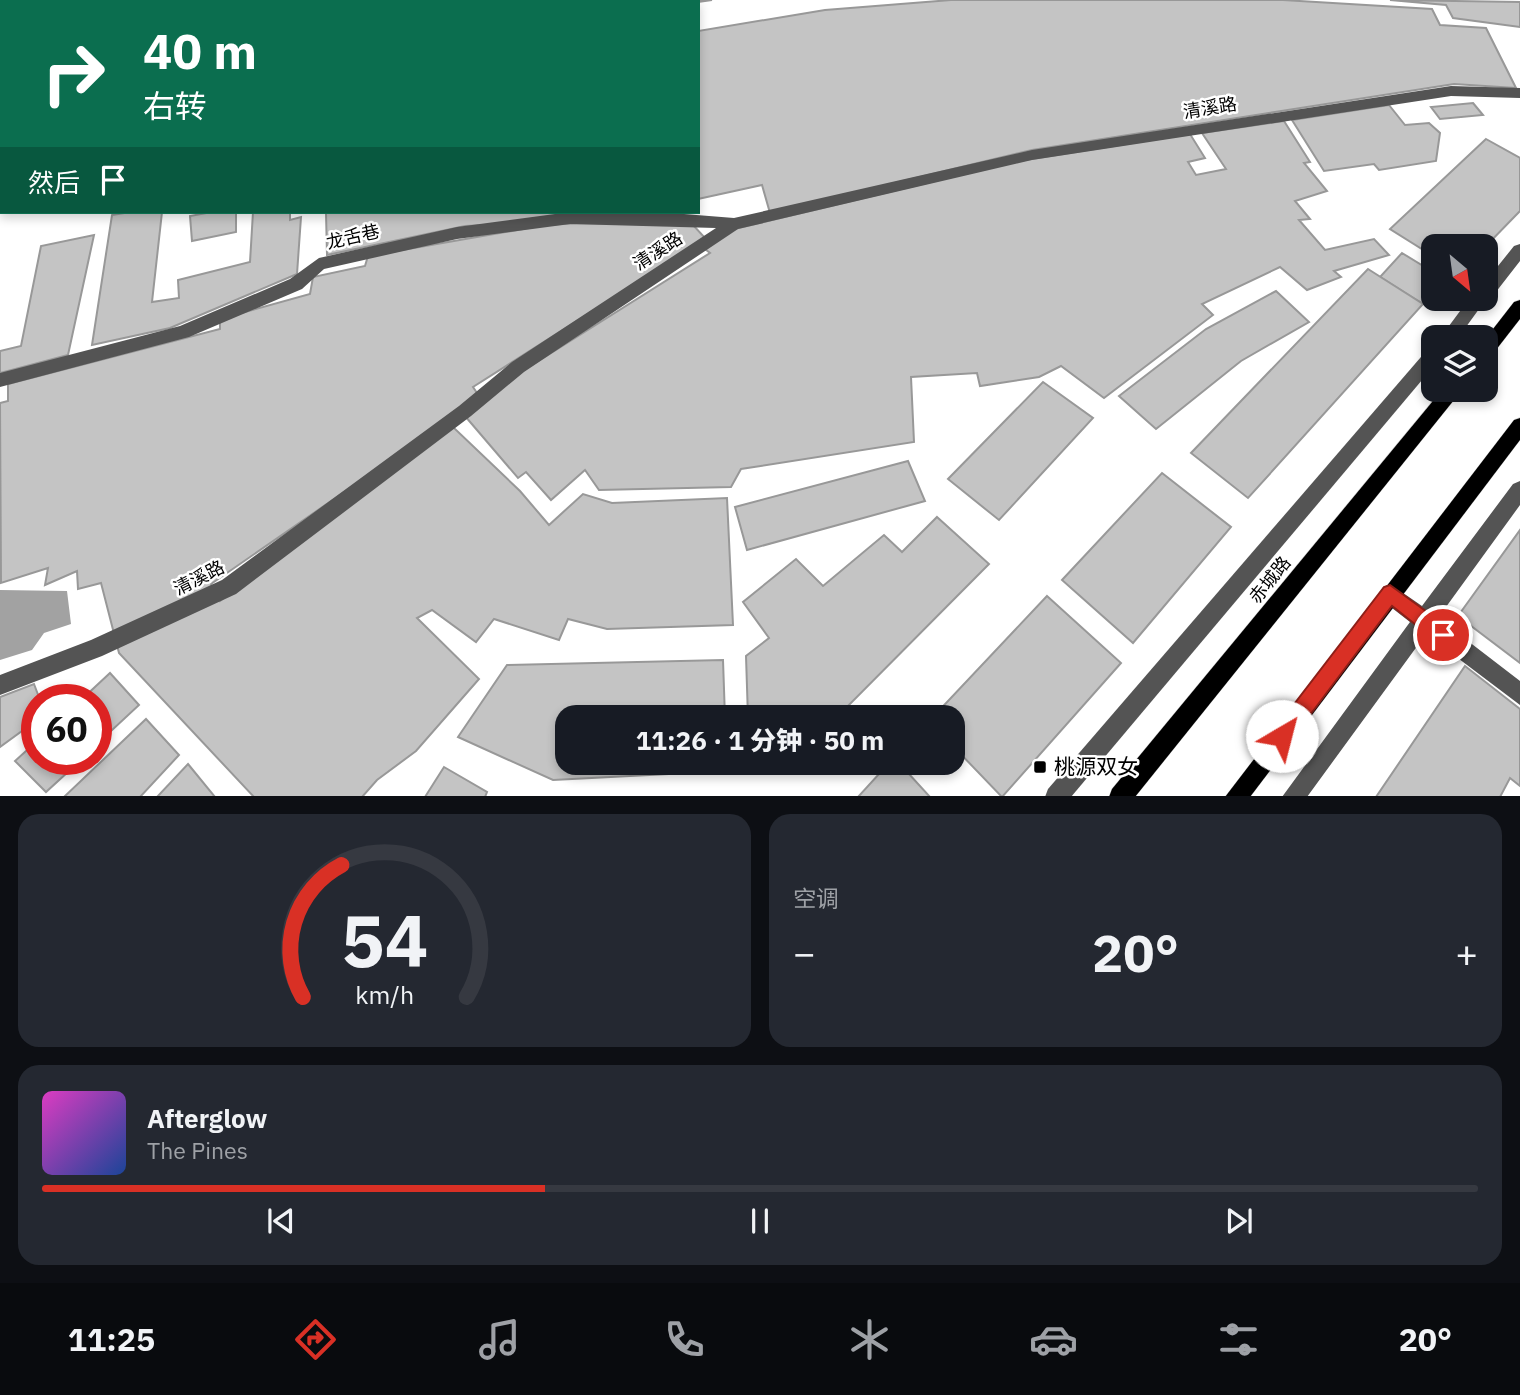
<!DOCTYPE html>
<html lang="zh">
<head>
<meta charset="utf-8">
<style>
	body { margin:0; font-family:"IBM Plex Sans","Noto Sans SC",sans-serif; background:#242831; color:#f1f3f6; height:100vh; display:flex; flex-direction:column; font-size:26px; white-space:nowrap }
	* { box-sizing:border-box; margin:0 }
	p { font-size:23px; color:#9ea1a6 }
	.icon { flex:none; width:38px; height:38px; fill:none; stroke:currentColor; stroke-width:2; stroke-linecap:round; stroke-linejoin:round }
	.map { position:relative; height:796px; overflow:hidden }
	.drawer { display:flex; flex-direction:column; gap:18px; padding:18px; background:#0d0f14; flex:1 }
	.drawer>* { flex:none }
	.banner { position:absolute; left:0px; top:0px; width:700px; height:214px; box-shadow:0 4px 10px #0003; background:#0b6e4f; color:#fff; overflow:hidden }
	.needle { width:46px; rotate:151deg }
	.controls { position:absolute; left:1421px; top:234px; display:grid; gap:14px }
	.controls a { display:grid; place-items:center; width:77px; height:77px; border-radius:14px; background:#171b24; box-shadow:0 4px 10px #0003; font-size:35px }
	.speed { position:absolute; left:21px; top:684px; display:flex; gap:14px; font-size:35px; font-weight:700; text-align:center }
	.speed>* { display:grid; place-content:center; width:91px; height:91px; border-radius:50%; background:#171b24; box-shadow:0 4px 10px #0003; line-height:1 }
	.speed .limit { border:10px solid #d22; background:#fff; color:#111 }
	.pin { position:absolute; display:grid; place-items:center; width:60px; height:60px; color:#fff; margin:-30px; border:4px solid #fff; border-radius:50%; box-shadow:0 2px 7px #0007 }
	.me { position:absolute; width:77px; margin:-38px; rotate:37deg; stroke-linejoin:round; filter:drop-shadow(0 0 5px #0008) }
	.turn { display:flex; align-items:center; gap:24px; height:147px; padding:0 28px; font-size:32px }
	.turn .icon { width:91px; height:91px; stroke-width:2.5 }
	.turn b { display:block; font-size:49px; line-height:60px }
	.then { display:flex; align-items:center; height:66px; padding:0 28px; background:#0003; gap:14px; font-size:26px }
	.big { font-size:52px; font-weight:800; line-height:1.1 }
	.drawer .tile { flex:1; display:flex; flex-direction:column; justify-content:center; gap:10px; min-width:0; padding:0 24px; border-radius:21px; background:#242831 }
	.drawer .dial { align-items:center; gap:0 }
	.dial svg { height:182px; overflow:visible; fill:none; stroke:#363941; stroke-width:7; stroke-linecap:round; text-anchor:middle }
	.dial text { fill:#f1f3f6; stroke:none }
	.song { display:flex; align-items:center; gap:21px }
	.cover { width:84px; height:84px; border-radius:10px; background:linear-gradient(135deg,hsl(310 70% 55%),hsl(220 70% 35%)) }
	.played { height:7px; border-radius:4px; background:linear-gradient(90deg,#d93025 35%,#363941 35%) }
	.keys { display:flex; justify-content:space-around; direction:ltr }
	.heat { display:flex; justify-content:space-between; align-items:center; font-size:38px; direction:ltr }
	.drawer .tiles { flex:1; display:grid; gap:18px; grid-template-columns:1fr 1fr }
	.tile:last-child { grid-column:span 2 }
	.trip { position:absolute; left:555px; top:705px; width:410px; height:70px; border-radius:21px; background:#171b24; box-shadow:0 4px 10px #0003; font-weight:800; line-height:70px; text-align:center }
	.tabs { display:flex; height:112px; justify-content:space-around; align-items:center; background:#090b0e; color:#9ea1a6 }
	.tabs .icon { width:49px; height:49px }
	.tabs .active { color:#d93025 }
	.tabs b { font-size:32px; color:#f1f3f6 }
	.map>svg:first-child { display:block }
</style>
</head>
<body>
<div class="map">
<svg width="1520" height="797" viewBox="0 0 1520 797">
	<rect width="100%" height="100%" fill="#fff"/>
	<!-- water -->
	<polygon fill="#a2a2a2" points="0,590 67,591 71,624 44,633 32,650 0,660"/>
	<!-- building -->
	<g fill="#c4c4c4" stroke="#989898" stroke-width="2">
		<polygon points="547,0 712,0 698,2"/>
		<polygon points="951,0 1283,0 1432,9 1440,25 1486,28 1516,88 1454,84 1032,150 770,213 762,185 698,199 698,31 825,10"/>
		<polygon points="1390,0 1520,2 1520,27 1453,18 1446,5"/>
		<polygon points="1473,103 1483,115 1440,119 1431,107"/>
		<polygon points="1389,105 1405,125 1429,123 1440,133 1436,161 1379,170 1374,164 1324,171 1292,120"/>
		<polygon points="1284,121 1310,162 1304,163 1327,191 1295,201 1310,219 1299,220 1325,250 1374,239 1389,255 1334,271 1341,277 1307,290 1280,267 1202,304 1213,315 1104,398 1061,366 1039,377 980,386 977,373 911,377 914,442 741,469 731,487 599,490 585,470 551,500 526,472 518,478 465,416 505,382 710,253 705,249 730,230 1019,161 1190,134 1205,158 1188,162 1196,175 1226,169 1202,133"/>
		<polygon points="1486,139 1520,158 1520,211 1485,247 1433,247 1433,256 1390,229"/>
		<polygon points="131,212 162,212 152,302 179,298 178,280 250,262 253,212 290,212 290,220 301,217 297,274 170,328 92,345 112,215"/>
		<polygon points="212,212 236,212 236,232 192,241 190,216"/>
		<polygon points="679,212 679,215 465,226 327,255 326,213 331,212"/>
		<polygon points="581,223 693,225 706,239 473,387 479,396 441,425 211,584 220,601 453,427 520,491 549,525 583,494 612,503 727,498 733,625 607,629 568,619 559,640 494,619 476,642 432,610 417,618 479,679 416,751 377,780 362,797 254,797 119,653 101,583 78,589 77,571 45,585 48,568 1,583 0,403 8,401 8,384 220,329 220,319 310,294 313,277 365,266 368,256 546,225"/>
		<polygon points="94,235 68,355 0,373 0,351 21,346 41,246"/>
		<polygon points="1402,253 1433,272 1433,291 1423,304 1380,277"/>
		<polygon points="1368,269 1423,304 1248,498 1191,453"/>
		<polygon points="1276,291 1309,322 1241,361 1156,429 1119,396 1206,329"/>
		<polygon points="1043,382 1093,418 999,520 948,479"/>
		<polygon points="908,461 925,501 747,550 735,507"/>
		<polygon points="1162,473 1231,527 1133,643 1062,580"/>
		<polygon points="937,517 989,564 836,718 748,718 746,656 769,638 743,602 796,559 823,586 884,535 902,552"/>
		<polygon points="1520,530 1520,663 1458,616"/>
		<polygon points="1047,596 1121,663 1002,797 952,745 952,718 932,718"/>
		<polygon points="723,660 725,718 567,718 567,763 726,763 726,771 553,780 458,737 507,665"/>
		<polygon points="1465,666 1520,709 1520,786 1510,778 1500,797 1376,797"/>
		<polygon points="110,673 139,705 96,745 96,700 81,700"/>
		<polygon points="34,684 40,700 37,700 37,720 0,747 0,697"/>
		<polygon points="146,719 179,755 140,797 64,797"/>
		<polygon points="37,741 37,760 81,760 46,792 15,761"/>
		<polygon points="889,763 899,763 930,797 858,797"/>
		<polygon points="188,764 215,797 157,797"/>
		<polygon points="444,767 487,792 485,797 425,797"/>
	</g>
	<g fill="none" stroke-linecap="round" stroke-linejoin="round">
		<!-- major casing -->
		<g stroke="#dbdbdb" stroke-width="1">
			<g id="major">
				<polygon points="1520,300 1520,319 1492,355 1486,357 1486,338 1514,302"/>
				<polygon points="1442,390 1462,390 1135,797 1109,797 1112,789"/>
				<polygon points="1520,418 1520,440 1250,797 1225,797 1514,420"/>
			</g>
		</g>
		<!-- minor -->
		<g fill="#545454" fill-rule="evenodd">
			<polygon points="1451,86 1520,88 1520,98 1451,96 1032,160 738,229 524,372 471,416 236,594 102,656 0,695 0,675 91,640 222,580 459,406 512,362 716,228 570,224 457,239 324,269 302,289 189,337 0,387 0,373 180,326 290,279 319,258 457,227 570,212 684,214 734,218 1032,150"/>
			<polygon points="1520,244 1520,261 1492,297 1487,298 1458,338 1440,338 1469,299 1486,299 1486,281 1514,246"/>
			<polygon points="1433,348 1433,367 1071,797 1045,797 1048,789 1427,350"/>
			<polygon points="1520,481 1520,505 1438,618 1520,681 1520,705 1426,634 1307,797 1282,797 1410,622 1383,601 1380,594 1383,587 1390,584 1422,606 1513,484"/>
		</g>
		<!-- major -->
		<use href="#major" fill="#000" fill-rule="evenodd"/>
	</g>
	<!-- route -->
	<polygon fill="#d93025" stroke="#8d1f18" stroke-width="2" points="1390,585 1449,628 1452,635 1449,641 1443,644 1436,641 1392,606 1289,743 1282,746 1275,743 1272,736 1275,729 1384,587"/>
	<!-- markers -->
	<rect fill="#000" stroke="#fff" stroke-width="2.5" x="1033" y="760" width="14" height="14" rx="3.5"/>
	<g text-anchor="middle" stroke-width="5" stroke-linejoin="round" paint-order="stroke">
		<!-- street labels -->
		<g font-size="18" fill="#000" stroke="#fff">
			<text transform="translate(1210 108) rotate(-9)" y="6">清溪路</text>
			<text transform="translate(353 237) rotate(-13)" y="6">龙舌巷</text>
			<text transform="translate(658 251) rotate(-33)" y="6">清溪路</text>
			<text transform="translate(199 578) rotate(-27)" y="6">清溪路</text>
			<text transform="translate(1270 580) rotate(-51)" y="6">赤城路</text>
		</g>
		<!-- near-poi labels -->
		<g font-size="21" fill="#000" stroke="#fff" text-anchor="start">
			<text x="1054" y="774">桃源双女</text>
		</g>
	</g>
</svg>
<div class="controls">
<a><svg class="needle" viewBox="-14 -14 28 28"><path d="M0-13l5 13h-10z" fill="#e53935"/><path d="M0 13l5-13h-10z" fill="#9ea1a6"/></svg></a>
<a><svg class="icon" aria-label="layers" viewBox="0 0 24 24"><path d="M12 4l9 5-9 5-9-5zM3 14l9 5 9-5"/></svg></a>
</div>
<div class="speed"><div class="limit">60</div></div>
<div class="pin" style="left:1443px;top:635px;background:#d93025"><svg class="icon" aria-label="arrive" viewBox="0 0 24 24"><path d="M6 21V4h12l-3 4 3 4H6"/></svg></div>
<svg class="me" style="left:1282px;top:736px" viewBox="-20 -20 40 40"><circle r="19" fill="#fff"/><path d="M0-13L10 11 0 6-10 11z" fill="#d93025"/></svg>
<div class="trip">11:26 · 1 分钟 · 50 m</div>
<div class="banner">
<div class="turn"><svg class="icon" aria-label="right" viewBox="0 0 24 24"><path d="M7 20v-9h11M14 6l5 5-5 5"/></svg><div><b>40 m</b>右转</div></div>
<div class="then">然后<svg class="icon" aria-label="arrive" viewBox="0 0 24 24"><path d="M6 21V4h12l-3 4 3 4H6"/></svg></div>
</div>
</div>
<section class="drawer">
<div class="tiles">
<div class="tile dial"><svg viewBox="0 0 100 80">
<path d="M14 69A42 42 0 1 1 86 69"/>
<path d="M14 69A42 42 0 0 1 31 11" stroke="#d93025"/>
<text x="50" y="56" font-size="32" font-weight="700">54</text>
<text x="50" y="72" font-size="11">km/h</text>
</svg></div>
<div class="tile"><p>空调</p>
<div class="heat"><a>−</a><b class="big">20°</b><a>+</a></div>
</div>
<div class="tile">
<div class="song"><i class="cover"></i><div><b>Afterglow</b><p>The Pines</p></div></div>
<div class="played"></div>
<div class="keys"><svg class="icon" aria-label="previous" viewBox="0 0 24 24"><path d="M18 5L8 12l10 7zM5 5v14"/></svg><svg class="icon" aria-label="pause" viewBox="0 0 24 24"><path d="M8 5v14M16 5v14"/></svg><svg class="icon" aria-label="next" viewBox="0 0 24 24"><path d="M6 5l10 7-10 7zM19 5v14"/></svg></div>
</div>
</div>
</section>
<nav class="tabs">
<b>11:25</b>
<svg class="icon active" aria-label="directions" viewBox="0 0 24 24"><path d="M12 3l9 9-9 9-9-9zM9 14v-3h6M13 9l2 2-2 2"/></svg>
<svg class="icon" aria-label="music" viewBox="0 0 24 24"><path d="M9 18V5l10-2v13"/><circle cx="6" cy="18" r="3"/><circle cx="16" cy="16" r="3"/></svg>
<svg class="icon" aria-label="phone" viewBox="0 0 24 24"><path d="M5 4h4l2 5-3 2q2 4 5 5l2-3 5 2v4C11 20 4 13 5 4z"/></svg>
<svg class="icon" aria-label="climate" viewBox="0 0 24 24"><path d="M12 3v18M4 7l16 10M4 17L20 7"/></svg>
<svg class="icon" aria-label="car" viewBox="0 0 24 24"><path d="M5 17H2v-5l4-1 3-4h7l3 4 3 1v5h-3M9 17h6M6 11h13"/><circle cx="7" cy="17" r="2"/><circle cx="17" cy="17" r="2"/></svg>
<svg class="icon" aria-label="filters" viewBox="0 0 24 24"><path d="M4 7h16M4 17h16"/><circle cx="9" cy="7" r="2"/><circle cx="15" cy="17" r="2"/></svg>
<b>20°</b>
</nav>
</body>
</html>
